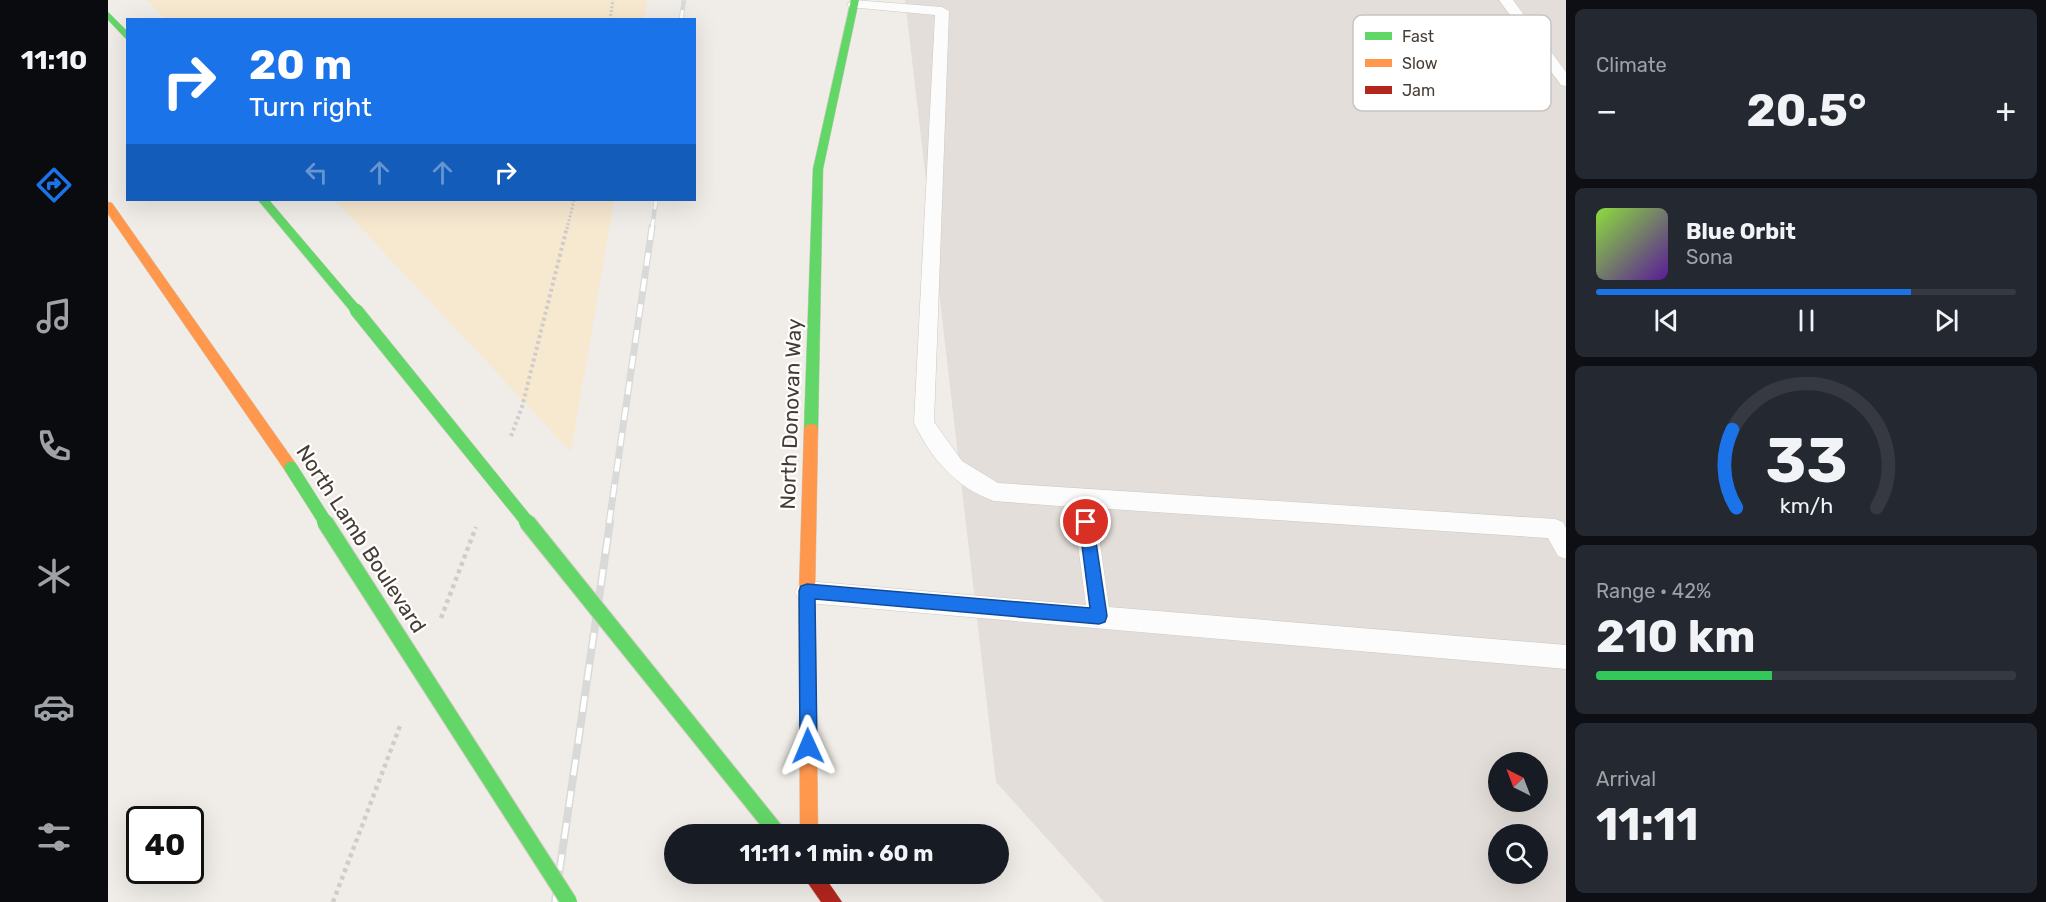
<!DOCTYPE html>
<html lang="en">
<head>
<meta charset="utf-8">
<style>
	body { margin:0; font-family:Rubik,sans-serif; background:#242831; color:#f1f3f6; height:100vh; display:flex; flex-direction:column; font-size:22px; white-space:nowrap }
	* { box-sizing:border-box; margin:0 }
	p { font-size:20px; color:#9ea1a6 }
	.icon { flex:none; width:33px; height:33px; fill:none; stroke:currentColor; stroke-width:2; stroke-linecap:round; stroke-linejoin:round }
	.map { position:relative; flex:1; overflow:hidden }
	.side { display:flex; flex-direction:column; gap:9px; padding:9px; background:#0d0f14; width:480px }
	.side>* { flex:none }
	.banner { position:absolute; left:18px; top:18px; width:570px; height:183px; border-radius:0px; box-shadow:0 6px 24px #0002; background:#1a73e8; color:#fff; overflow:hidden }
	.needle { width:39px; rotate:318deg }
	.tools { position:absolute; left:1380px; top:752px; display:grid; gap:12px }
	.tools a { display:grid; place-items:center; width:60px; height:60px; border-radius:50%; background:#171b24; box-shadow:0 6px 24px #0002; font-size:30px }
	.speed { position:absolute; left:18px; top:806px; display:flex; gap:12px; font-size:30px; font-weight:700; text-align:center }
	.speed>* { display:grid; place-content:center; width:78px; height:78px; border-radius:50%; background:#171b24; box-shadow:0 6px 24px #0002; line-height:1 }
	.speed .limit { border:3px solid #111; border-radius:9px; background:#fff; color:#111 }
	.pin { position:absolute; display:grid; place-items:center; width:51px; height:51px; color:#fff; margin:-26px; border:3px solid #fff; border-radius:50%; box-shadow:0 2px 6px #0007 }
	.me { position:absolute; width:66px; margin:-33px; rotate:359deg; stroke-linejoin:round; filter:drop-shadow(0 0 4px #0008) }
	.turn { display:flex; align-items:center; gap:21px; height:126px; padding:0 24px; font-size:27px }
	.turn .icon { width:78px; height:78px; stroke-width:2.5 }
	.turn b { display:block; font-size:42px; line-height:51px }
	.lanes { display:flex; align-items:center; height:57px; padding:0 24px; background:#0003; justify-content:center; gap:30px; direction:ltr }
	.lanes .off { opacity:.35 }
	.big { font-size:45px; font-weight:700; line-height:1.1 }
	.side .tile { flex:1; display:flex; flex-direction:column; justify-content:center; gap:9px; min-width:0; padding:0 21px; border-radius:9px; background:#242831 }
	.side .dial { align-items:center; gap:0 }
	.dial svg { height:156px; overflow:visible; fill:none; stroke:#363941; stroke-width:7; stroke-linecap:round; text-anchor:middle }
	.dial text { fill:#f1f3f6; stroke:none }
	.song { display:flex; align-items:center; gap:18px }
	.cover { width:72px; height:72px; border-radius:9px; background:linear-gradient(135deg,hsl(90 70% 55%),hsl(270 70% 35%)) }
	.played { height:6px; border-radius:3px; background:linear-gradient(90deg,#1a73e8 75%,#363941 75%) }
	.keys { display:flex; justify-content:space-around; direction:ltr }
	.heat { display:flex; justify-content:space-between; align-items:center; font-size:33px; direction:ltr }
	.charge { height:9px; border-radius:4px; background:linear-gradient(90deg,#34c759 42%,#363941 0) }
	.trip { position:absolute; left:556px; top:824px; width:345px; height:60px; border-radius:30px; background:#171b24; box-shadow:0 6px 24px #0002; font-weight:700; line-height:60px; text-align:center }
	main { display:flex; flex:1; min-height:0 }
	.menu { display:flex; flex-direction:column; width:108px; justify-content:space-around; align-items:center; background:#090b0e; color:#9ea1a6 }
	.menu .icon { width:42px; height:42px }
	.menu .selected { color:#1a73e8 }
	.menu b { font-size:27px; color:#f1f3f6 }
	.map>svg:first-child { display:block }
</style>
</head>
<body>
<main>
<nav class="menu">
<b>11:10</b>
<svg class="icon selected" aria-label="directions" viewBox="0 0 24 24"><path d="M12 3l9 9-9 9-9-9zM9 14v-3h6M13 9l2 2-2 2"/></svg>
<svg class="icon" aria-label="music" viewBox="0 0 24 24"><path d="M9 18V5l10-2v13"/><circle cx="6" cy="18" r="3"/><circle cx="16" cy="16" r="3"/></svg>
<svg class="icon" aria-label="phone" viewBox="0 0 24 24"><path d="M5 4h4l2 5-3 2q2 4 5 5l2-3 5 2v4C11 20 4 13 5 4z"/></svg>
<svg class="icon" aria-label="climate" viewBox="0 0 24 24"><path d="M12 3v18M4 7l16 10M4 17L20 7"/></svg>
<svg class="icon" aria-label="car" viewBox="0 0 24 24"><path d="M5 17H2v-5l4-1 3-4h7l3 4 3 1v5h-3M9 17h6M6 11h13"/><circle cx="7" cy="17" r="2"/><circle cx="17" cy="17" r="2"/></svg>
<svg class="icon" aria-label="filters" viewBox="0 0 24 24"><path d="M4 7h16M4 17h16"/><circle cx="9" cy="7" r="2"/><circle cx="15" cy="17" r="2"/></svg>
</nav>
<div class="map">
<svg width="1458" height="902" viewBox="0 0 1458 902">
	<rect width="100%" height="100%" fill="#f0ede8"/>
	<!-- industrial -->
	<path fill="#e3ded9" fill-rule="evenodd" d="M797,0h661v902h-462l-108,-120zM1390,762h40v39h-40zM1390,834h40v39h-40z"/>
	<!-- sand -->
	<g fill="#f7e8d0">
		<polygon points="39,0 539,0 536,20 58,20"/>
		<polygon points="227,200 506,200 463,452"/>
	</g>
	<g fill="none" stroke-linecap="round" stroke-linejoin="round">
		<!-- lane casing -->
		<g stroke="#cdc9c4" stroke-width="1">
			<g id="lane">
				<path d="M746,0l88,7 7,4 -15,411 28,39 36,22 557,36 8,3 3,6v31l-8,-3 -10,-18 -453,-30 14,99 457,38v24l-759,-66 -8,-3 -4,-8 4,-8 8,-3 279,24 -13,-98 -79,-6c-38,-13 -63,-43 -80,-78l21,-408 -86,-8 -2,-3z"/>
				<polygon points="1391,0 1405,0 1458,72 1458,86 1453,85"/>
			</g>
		</g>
		<!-- fast casing -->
		<g stroke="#d1cac0" stroke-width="1">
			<g id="fast">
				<polygon points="743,0 751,0 715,169 710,429 708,433 698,433 696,429 705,169"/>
				<polygon points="0,12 20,32 20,41 0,20"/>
				<polygon points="150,200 161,200 252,307 254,310 252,313 244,313"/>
			</g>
		</g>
		<!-- slow casing -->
		<g stroke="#d1cac0" stroke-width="1">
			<g id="slow">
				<polygon points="0,202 4,203 188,464 190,468 188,472 178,472 0,214"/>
				<polygon points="703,424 708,425 710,429 707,592 710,834 692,834 691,592 696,429 698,425"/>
			</g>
		</g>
		<!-- jam casing -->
		<g stroke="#d1cac0" stroke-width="1">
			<polygon id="jam" points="693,873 714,873 734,902 713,902"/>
		</g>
		<!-- path-far2 -->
		<g stroke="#d1ccc9" stroke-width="3" stroke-dasharray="2 2" stroke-linecap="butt">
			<polyline points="502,20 505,0"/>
			<polyline points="459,229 466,200"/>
		</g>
		<!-- path-far1 -->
		<polyline stroke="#d1ccc9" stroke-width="4" stroke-dasharray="3 3" stroke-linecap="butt" points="403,436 414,407 459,227"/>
		<!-- path -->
		<g stroke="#d1ccc9" stroke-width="4.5" stroke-dasharray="4 4" stroke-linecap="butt">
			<polyline points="333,618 368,527"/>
			<polyline points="225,902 292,726"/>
		</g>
		<!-- lane -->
		<use href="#lane" fill="#fdfcfc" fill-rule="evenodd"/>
		<!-- fast -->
		<use href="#fast" fill="#63d668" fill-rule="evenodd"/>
		<!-- slow -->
		<use href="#slow" fill="#ff974d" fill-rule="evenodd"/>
		<!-- jam -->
		<use href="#jam" fill="#b3261e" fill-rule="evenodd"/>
		<!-- rail-far2 casing -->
		<g stroke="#d9d9d8" stroke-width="4.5">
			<g id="rail-far2">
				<polyline points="573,20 576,0"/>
				<polyline points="544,229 548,200"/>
			</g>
		</g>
		<!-- rail-far1 casing -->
		<g stroke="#d9d9d8" stroke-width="7">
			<polyline id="rail-far1" points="501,523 544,227"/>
		</g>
		<!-- rail casing -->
		<g stroke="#d9d9d8" stroke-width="8">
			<polyline id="rail" points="447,902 502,522"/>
		</g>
		<!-- rail-far2 -->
		<use href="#rail-far2" stroke="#fff" stroke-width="3" stroke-dasharray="10" stroke-linecap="butt"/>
		<!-- rail-far1 -->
		<use href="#rail-far1" stroke="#fff" stroke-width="4.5" stroke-dasharray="13" stroke-linecap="butt"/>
		<!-- rail -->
		<use href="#rail" stroke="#fff" stroke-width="5" stroke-dasharray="16" stroke-linecap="butt"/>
		<!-- fast-bridge-far1 casing -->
		<g stroke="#d1cac0" stroke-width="14" stroke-linecap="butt">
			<g id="fast-bridge-far1">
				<polyline points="248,310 420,523"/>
				<polyline points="183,468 218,523"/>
			</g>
		</g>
		<!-- fast-bridge casing -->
		<g stroke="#d1cac0" stroke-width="18" stroke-linecap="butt">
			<g id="fast-bridge">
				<polyline points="217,522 461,902"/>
				<polyline points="419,522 670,834"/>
			</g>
		</g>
		<!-- fast-bridge-far1 -->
		<use href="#fast-bridge-far1" stroke="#63d668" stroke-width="13"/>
		<!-- fast-bridge -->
		<use href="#fast-bridge" stroke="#63d668" stroke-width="16"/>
	</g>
	<!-- route -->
	<polygon fill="#1a73e8" stroke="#114b97" stroke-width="1.5" points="978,515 983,517 985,522 999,616 997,622 991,624 707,599 709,746 706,752 700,754 694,752 692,746 691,591 693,586 699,584 982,608 971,522 973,517"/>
	<g text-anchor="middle" stroke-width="4.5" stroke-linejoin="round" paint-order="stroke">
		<!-- street labels -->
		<g font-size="21" fill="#473c34" stroke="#fff">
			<text transform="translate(683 414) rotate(-88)" y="7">North Donovan Way</text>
			<text transform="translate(253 539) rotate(57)" y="7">North Lamb Boulevard</text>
		</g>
	</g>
	<!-- legend -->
	<rect x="1245" y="15" width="198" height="96" rx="9" fill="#fff" stroke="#c8c4c2" stroke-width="1.5"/>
	<rect x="1257" y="32" width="27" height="8" fill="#63d668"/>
	<rect x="1257" y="59" width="27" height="8" fill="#ff974d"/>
	<rect x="1257" y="86" width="27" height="8" fill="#b3261e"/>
	<g font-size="16" fill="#473c34">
		<text x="1294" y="42">Fast</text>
		<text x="1294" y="69">Slow</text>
		<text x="1294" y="96">Jam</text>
	</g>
</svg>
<div class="tools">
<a><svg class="needle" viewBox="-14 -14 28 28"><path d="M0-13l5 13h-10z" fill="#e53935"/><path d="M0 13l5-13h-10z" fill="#9ea1a6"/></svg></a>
<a><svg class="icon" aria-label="search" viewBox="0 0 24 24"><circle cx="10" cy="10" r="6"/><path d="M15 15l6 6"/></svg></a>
</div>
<div class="speed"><div class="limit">40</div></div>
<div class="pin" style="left:978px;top:522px;background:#d93025"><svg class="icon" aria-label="arrive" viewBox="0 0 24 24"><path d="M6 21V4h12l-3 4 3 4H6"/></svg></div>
<svg class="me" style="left:700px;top:746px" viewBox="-20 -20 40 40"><path d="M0-17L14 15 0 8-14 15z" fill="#1a73e8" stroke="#fff" stroke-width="4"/></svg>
<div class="trip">11:11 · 1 min · 60 m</div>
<div class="banner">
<div class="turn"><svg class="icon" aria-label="right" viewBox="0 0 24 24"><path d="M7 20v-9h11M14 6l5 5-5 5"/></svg><div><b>20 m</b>Turn right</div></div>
<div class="lanes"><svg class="icon off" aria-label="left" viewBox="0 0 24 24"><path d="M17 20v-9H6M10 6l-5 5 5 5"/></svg><svg class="icon off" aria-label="ahead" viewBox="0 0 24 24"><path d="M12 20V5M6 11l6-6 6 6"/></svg><svg class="icon off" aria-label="ahead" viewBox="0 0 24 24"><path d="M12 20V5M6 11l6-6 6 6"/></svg><svg class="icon" aria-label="right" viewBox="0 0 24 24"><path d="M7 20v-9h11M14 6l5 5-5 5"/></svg></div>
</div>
</div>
<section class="side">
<div class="tile"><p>Climate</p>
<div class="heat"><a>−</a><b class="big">20.5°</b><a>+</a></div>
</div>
<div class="tile">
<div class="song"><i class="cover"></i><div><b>Blue Orbit</b><p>Sona</p></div></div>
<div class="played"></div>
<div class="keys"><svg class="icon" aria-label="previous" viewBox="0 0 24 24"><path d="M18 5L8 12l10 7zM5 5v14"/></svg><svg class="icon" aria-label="pause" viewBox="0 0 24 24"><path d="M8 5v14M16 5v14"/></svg><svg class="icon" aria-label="next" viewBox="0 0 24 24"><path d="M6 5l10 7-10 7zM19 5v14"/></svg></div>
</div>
<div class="tile dial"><svg viewBox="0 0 100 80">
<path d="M14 69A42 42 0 1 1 86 69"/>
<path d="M14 69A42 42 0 0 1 12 29" stroke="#1a73e8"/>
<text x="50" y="56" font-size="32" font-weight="700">33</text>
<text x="50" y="72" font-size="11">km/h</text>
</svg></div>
<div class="tile"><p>Range · 42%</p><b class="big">210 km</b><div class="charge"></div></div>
<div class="tile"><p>Arrival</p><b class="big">11:11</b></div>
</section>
</main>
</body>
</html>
